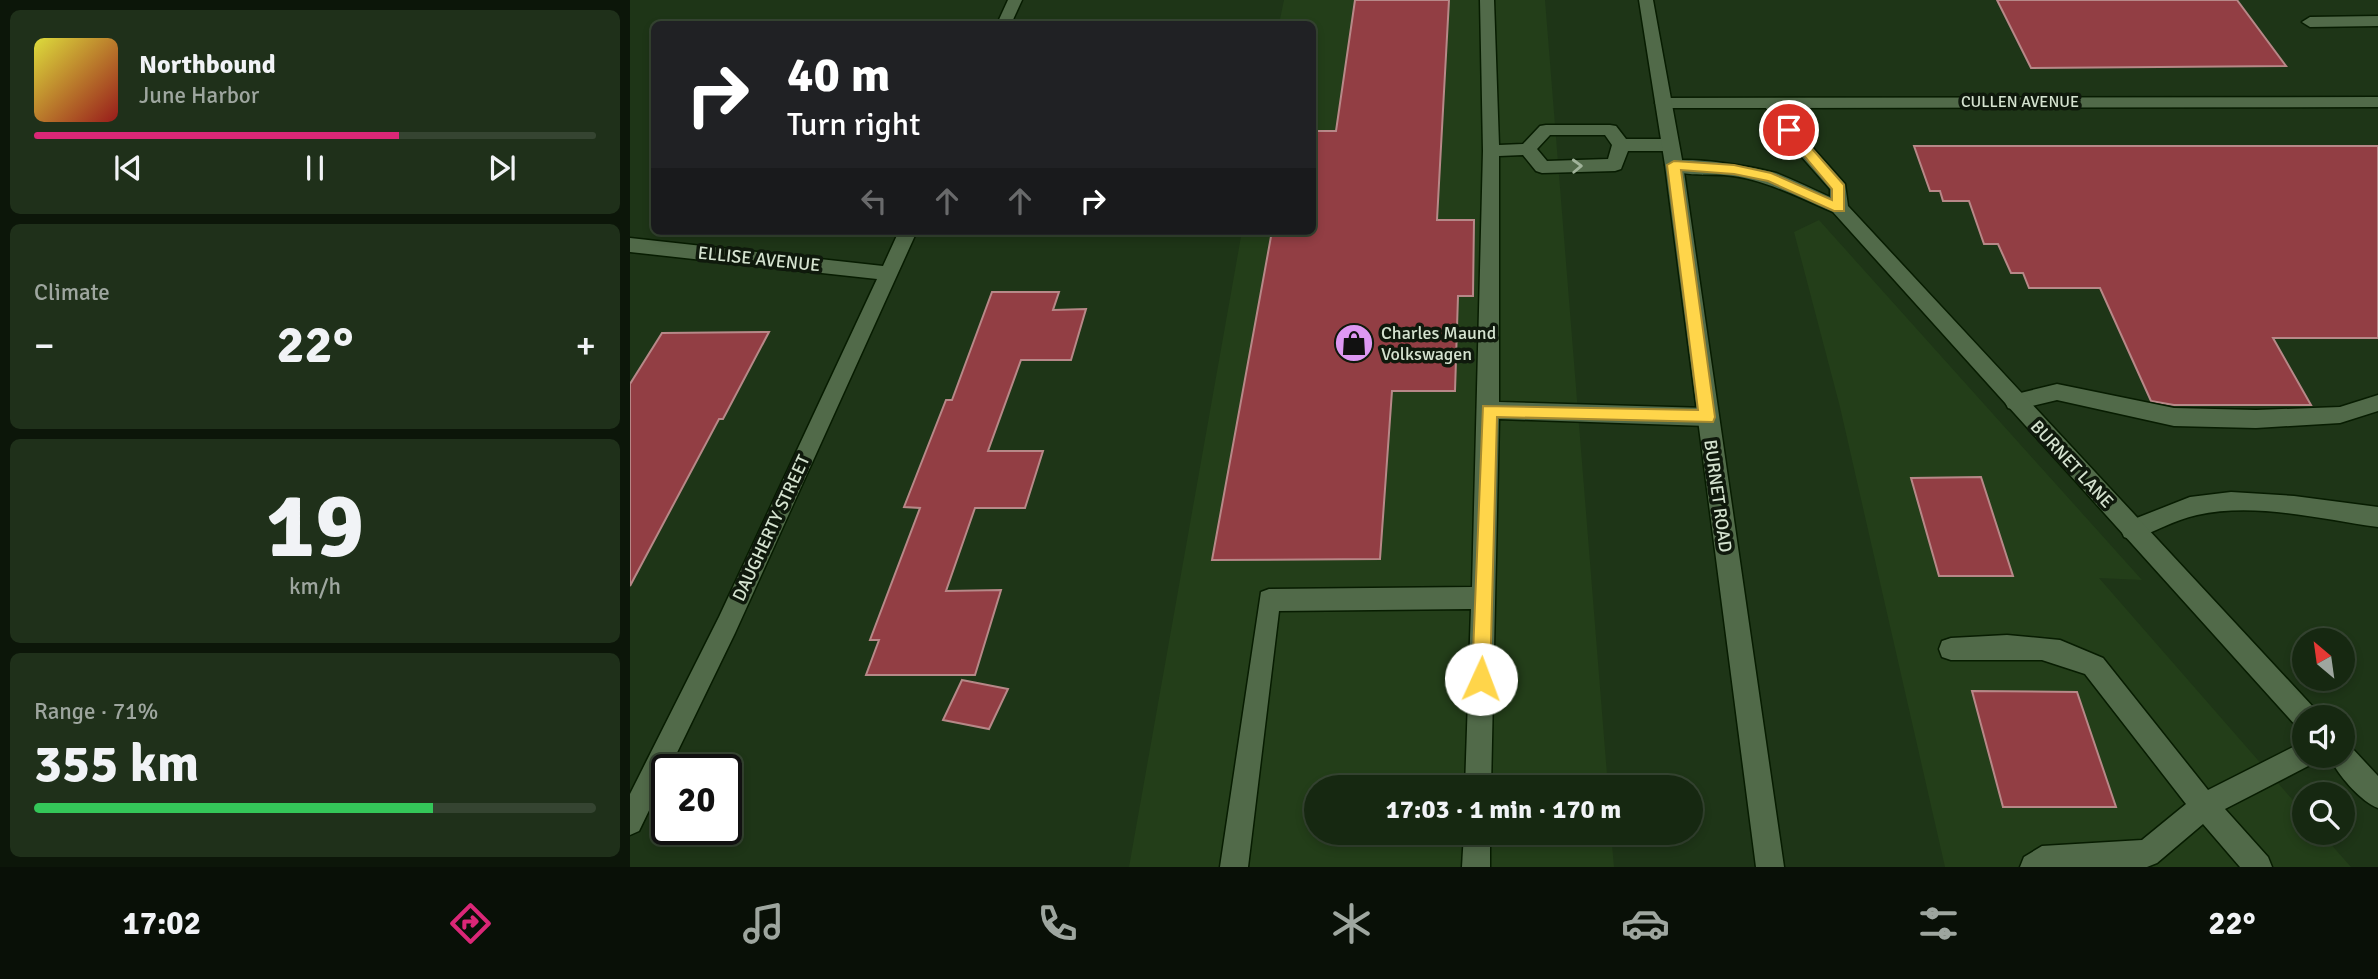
<!DOCTYPE html>
<html lang="en">
<head>
<meta charset="utf-8">
<style>
	body { margin:0; font-family:Signika,sans-serif; background:#1f301a; color:#f1f3f6; height:100vh; display:flex; flex-direction:column; font-size:26px; white-space:nowrap }
	* { box-sizing:border-box; margin:0 }
	p { font-size:23px; color:#9ea69f }
	.icon { flex:none; width:38px; height:38px; fill:none; stroke:currentColor; stroke-width:2; stroke-linecap:round; stroke-linejoin:round }
	.map { position:relative; flex:1; overflow:hidden }
	.sheet { display:flex; flex-direction:column; gap:10px; padding:10px; background:#0c1609; width:630px }
	.sheet>* { flex:none }
	.top-card { position:absolute; left:21px; top:21px; width:665px; height:214px; border-radius:10px; box-shadow:0 4px 10px #0003,0 0 0 2px #354431; background:#202124; color:#fff; overflow:hidden }
	.needle { width:46px; rotate:331deg }
	.controls { position:absolute; left:1662px; top:628px; display:grid; gap:14px }
	.controls a { display:grid; place-items:center; width:63px; height:63px; border-radius:50%; background:#162811; box-shadow:0 4px 10px #0003,0 0 0 2px #354431; font-size:35px }
	.speed { position:absolute; left:21px; top:754px; display:flex; gap:14px; font-size:35px; font-weight:700; text-align:center }
	.speed>* { display:grid; place-content:center; width:91px; height:91px; border-radius:50%; background:#162811; box-shadow:0 4px 10px #0003,0 0 0 2px #354431; line-height:1 }
	.speed .limit { border:4px solid #111; border-radius:10px; background:#fff; color:#111 }
	.pin { position:absolute; display:grid; place-items:center; width:60px; height:60px; color:#fff; margin:-30px; border:4px solid #fff; border-radius:50%; box-shadow:0 2px 7px #0007 }
	.me { position:absolute; width:77px; margin:-38px; rotate:2deg; stroke-linejoin:round; filter:drop-shadow(0 0 5px #0008) }
	.turn { display:flex; align-items:center; gap:24px; height:147px; padding:0 21px; font-size:32px }
	.turn .icon { width:91px; height:91px; stroke-width:2.5 }
	.turn b { display:block; font-size:49px; line-height:60px }
	.lanes { display:flex; align-items:center; height:66px; padding:0 21px; background:#0003; justify-content:center; gap:35px; direction:ltr }
	.lanes .off { opacity:.35 }
	.big { font-size:52px; font-weight:700; line-height:1.1 }
	.sheet .widget { flex:1; display:flex; flex-direction:column; justify-content:center; gap:10px; min-width:0; padding:0 24px; border-radius:10px; background:#1f301a }
	.sheet .dial { align-items:center; gap:0 }
	.dial b { font-size:91px; line-height:1 }
	.song { display:flex; align-items:center; gap:21px }
	.cover { width:84px; height:84px; border-radius:10px; background:linear-gradient(135deg,hsl(60 70% 55%),hsl(0 70% 35%)) }
	.played { height:7px; border-radius:4px; background:linear-gradient(90deg,#db2777 65%,#354431 65%) }
	.keys { display:flex; justify-content:space-around; direction:ltr }
	.heat { display:flex; justify-content:space-between; align-items:center; font-size:38px; direction:ltr }
	.charge { height:10px; border-radius:5px; background:linear-gradient(90deg,#34c759 71%,#354431 0) }
	.trip { position:absolute; left:674px; top:775px; width:399px; height:70px; border-radius:35px; background:#162811; box-shadow:0 4px 10px #0003,0 0 0 2px #354431; font-weight:700; line-height:70px; text-align:center }
	.tab-bar { display:flex; height:112px; justify-content:space-around; align-items:center; background:#091007; color:#9ea69f }
	.tab-bar .icon { width:49px; height:49px }
	.tab-bar .on { color:#db2777 }
	.tab-bar b { font-size:32px; color:#f1f3f6 }
	main { display:flex; flex:1; min-height:0 }
	.map>svg:first-child { display:block }
</style>
</head>
<body>
<main>
<section class="sheet">
<div class="widget">
<div class="song"><i class="cover"></i><div><b>Northbound</b><p>June Harbor</p></div></div>
<div class="played"></div>
<div class="keys"><svg class="icon" aria-label="previous" viewBox="0 0 24 24"><path d="M18 5L8 12l10 7zM5 5v14"/></svg><svg class="icon" aria-label="pause" viewBox="0 0 24 24"><path d="M8 5v14M16 5v14"/></svg><svg class="icon" aria-label="next" viewBox="0 0 24 24"><path d="M6 5l10 7-10 7zM19 5v14"/></svg></div>
</div>
<div class="widget"><p>Climate</p>
<div class="heat"><a>−</a><b class="big">22°</b><a>+</a></div>
</div>
<div class="widget dial"><b>19</b><p>km/h</p></div>
<div class="widget"><p>Range · 71%</p><b class="big">355 km</b><div class="charge"></div></div>
</section>
<div class="map">
<svg width="1748" height="867" viewBox="0 0 1748 867">
	<rect width="100%" height="100%" fill="#1e3517"/>
	<!-- built -->
	<g fill="#233e19">
		<polygon points="654,0 915,0 978,787 686,788 686,833 981,833 984,867 499,867 612,231 682,231 682,24 649,24"/>
		<polygon points="1189,220 1512,580 1469,578 1675,814 1675,833 1691,833 1721,867 1315,867 1210,407 1164,232"/>
	</g>
	<!-- building -->
	<g fill="#923e44" stroke="#b78888" stroke-width="2">
		<polygon points="725,0 819,0 807,220 844,220 843,296 828,296 825,391 762,391 750,559 582,560 642,231 682,231 682,131 706,131"/>
		<polygon points="1367,0 1607,0 1656,66 1401,68"/>
		<polygon points="1284,146 1748,146 1748,338 1643,338 1681,405 1544,405 1521,401 1470,288 1399,288 1393,273 1381,273 1368,244 1354,244 1339,201 1313,201 1310,191 1300,191"/>
		<polygon points="362,292 429,292 423,310 456,309 441,360 391,360 358,451 413,451 395,508 345,508 316,591 371,590 345,675 236,675 249,640 240,640 290,508 274,507 316,400 322,400"/>
		<polygon points="139,332 93,419 89,419 0,586 0,384 32,333"/>
		<polygon points="1351,477 1383,576 1309,576 1281,478"/>
		<polygon points="332,680 378,689 359,729 313,720"/>
		<polygon points="1342,691 1447,692 1486,807 1373,807"/>
	</g>
	<g fill="none" stroke-linecap="round" stroke-linejoin="round">
		<!-- lane casing -->
		<g stroke="#071c01" stroke-width="3">
			<g id="lane">
				<path d="M850,0h14l5,145 24,-1 17,-18 6,-1h64l6,1 10,13h44l8,6 -8,6h-42l-7,18 -6,2 -73,2 -6,-2 -13,-16 -24,1v246l208,6 7,3 3,6 -3,6 -7,3 -208,-7 -8,369h-26l6,-179 -192,2 -31,256h-28l41,-275 8,-3 203,-2 11,-436zM920,135h55l7,10 -4,14 -61,2 -10,-12z"/>
				<polygon points="1748,16 1748,26 1680,27 1672,22 1680,17"/>
				<polygon points="1427,384 1544,408 1626,410 1710,407 1748,395 1748,411 1710,423 1626,428 1544,426 1427,400 1385,410 1378,408 1375,402 1378,396"/>
				<path d="M1601,492l63,4 84,11v20c-58,-8 -123,-25 -181,-12 -23,5 -43,17 -65,25l-8,-3 -3,-7 3,-7 66,-26z"/>
				<polygon points="1377,635 1430,640 1473,658 1578,790 1675,741 1675,756 1687,756 1684,763 1595,809 1638,857 1642,867 1610,867 1573,824 1527,863 1517,867 1390,867 1394,857 1412,846 1512,840 1556,804 1455,674 1412,660 1321,660 1312,657 1309,649 1312,641 1321,638"/>
				<polygon points="834,833 860,833 860,867 832,867"/>
			</g>
		</g>
		<!-- street casing -->
		<g stroke="#071c01" stroke-width="3">
			<g id="street">
				<polygon points="378,0 392,0 381,24 367,24"/>
				<path d="M1748,97v10l-595,1 22,31 40,45 3,22 467,503 3,9h-13v12l-8,-3 -464,-515c-36,-15 -70,-34 -109,-37 -15,-1 -50,2 -59,-10 10,-13 93,3 111,8 18,7 36,16 54,24v-8l-37,-42 -27,-39h-103l-8,-5 8,-5z"/>
				<polygon points="269,231 287,231 105,633 9,831 0,835 0,794 89,617 247,279 0,252 0,238 253,266"/>
				<path d="M1713,744l8,3 27,29v32c-18,-7 -41,-34 -49,-52h14z"/>
			</g>
		</g>
		<!-- secondary casing -->
		<g stroke="#071c01" stroke-width="3">
			<polygon id="secondary" points="1009,0 1023,0 1053,165 1154,867 1126,867 1035,165"/>
		</g>
		<!-- lane -->
		<use href="#lane" fill="#516a49" fill-rule="evenodd"/>
		<!-- street -->
		<use href="#street" fill="#516a49" fill-rule="evenodd"/>
		<!-- secondary -->
		<use href="#secondary" fill="#516a49" fill-rule="evenodd"/>
	</g>
	<!-- one-way arrows -->
	<defs><path id="oneway-chevron" d="M-2-3.5L2.5 0L-2 3.5" fill="none" stroke-width="1.6" stroke-linecap="round" stroke-linejoin="round" transform="scale(1.75)"/></defs>
	<use stroke="#a0b39a" href="#oneway-chevron" transform="translate(947 166) rotate(-2)"/>
	<!-- route -->
	<polygon fill="#ffd54a" stroke="#a68a30" stroke-width="2" points="1155,127 1163,127 1214,185 1214,211 1204,211 1138,181 1104,174 1051,170 1085,417 1083,422 867,417 860,679 858,686 851,688 844,686 842,679 853,406 1068,410 1037,165 1044,161 1104,165 1141,173 1202,200 1202,189 1155,133"/>
	<!-- icons -->
	<defs>
		<g id="shop-disc" transform="scale(2.0125)"><circle r="9.5" fill="#de98f3" stroke="#0f190c"/><path d="M-5-2.5h2.3a2.7 3.5 0 0 1 5.4 0H5L5.5 6h-11ZM-1.5-2.5h3a1.5 2.3 0 0 0-3 0Z" fill="#111"/></g>
	</defs>
	<g fill-rule="evenodd">
		<use href="#shop-disc" x="724" y="343"/>
	</g>
	<g text-anchor="middle" stroke-width="7" stroke-linejoin="round" paint-order="stroke">
		<!-- far-street labels -->
		<g font-size="16" fill="#d5e3d0" stroke="#0f190c">
			<text x="1390" y="107">CULLEN AVENUE</text>
		</g>
		<!-- street labels -->
		<g font-size="18" fill="#d5e3d0" stroke="#0f190c">
			<text transform="translate(129 259) rotate(6)" y="6">ELLISE AVENUE</text>
			<text transform="translate(1442 464) rotate(47)" y="6">BURNET LANE</text>
			<text transform="translate(1088 496) rotate(82)" y="6">BURNET ROAD</text>
			<text transform="translate(141 528) rotate(-65)" y="6">DAUGHERTY STREET</text>
		</g>
		<!-- poi labels -->
		<g font-size="18" fill="#d5e3d0" stroke="#0f190c" text-anchor="start">
			<text x="751" y="339">Charles Maund<tspan x="751" dy="21">Volkswagen</tspan></text>
		</g>
	</g>
</svg>
<div class="controls">
<a><svg class="needle" viewBox="-14 -14 28 28"><path d="M0-13l5 13h-10z" fill="#e53935"/><path d="M0 13l5-13h-10z" fill="#9ea69f"/></svg></a>
<a><svg class="icon" aria-label="sound" viewBox="0 0 24 24"><path d="M4 9h4l5-4v14l-5-4H4zM17 9q2 3 0 6"/></svg></a>
<a><svg class="icon" aria-label="search" viewBox="0 0 24 24"><circle cx="10" cy="10" r="6"/><path d="M15 15l6 6"/></svg></a>
</div>
<div class="speed"><div class="limit">20</div></div>
<div class="pin" style="left:1159px;top:130px;background:#d93025"><svg class="icon" aria-label="arrive" viewBox="0 0 24 24"><path d="M6 21V4h12l-3 4 3 4H6"/></svg></div>
<svg class="me" style="left:851px;top:679px" viewBox="-20 -20 40 40"><circle r="19" fill="#fff"/><path d="M0-13L10 11 0 6-10 11z" fill="#ffd54a"/></svg>
<div class="trip">17:03 · 1 min · 170 m</div>
<div class="top-card">
<div class="turn"><svg class="icon" aria-label="right" viewBox="0 0 24 24"><path d="M7 20v-9h11M14 6l5 5-5 5"/></svg><div><b>40 m</b>Turn right</div></div>
<div class="lanes"><svg class="icon off" aria-label="left" viewBox="0 0 24 24"><path d="M17 20v-9H6M10 6l-5 5 5 5"/></svg><svg class="icon off" aria-label="ahead" viewBox="0 0 24 24"><path d="M12 20V5M6 11l6-6 6 6"/></svg><svg class="icon off" aria-label="ahead" viewBox="0 0 24 24"><path d="M12 20V5M6 11l6-6 6 6"/></svg><svg class="icon" aria-label="right" viewBox="0 0 24 24"><path d="M7 20v-9h11M14 6l5 5-5 5"/></svg></div>
</div>
</div>
</main>
<nav class="tab-bar">
<b>17:02</b>
<svg class="icon on" aria-label="directions" viewBox="0 0 24 24"><path d="M12 3l9 9-9 9-9-9zM9 14v-3h6M13 9l2 2-2 2"/></svg>
<svg class="icon" aria-label="music" viewBox="0 0 24 24"><path d="M9 18V5l10-2v13"/><circle cx="6" cy="18" r="3"/><circle cx="16" cy="16" r="3"/></svg>
<svg class="icon" aria-label="phone" viewBox="0 0 24 24"><path d="M5 4h4l2 5-3 2q2 4 5 5l2-3 5 2v4C11 20 4 13 5 4z"/></svg>
<svg class="icon" aria-label="climate" viewBox="0 0 24 24"><path d="M12 3v18M4 7l16 10M4 17L20 7"/></svg>
<svg class="icon" aria-label="car" viewBox="0 0 24 24"><path d="M5 17H2v-5l4-1 3-4h7l3 4 3 1v5h-3M9 17h6M6 11h13"/><circle cx="7" cy="17" r="2"/><circle cx="17" cy="17" r="2"/></svg>
<svg class="icon" aria-label="filters" viewBox="0 0 24 24"><path d="M4 7h16M4 17h16"/><circle cx="9" cy="7" r="2"/><circle cx="15" cy="17" r="2"/></svg>
<b>22°</b>
</nav>
</body>
</html>
